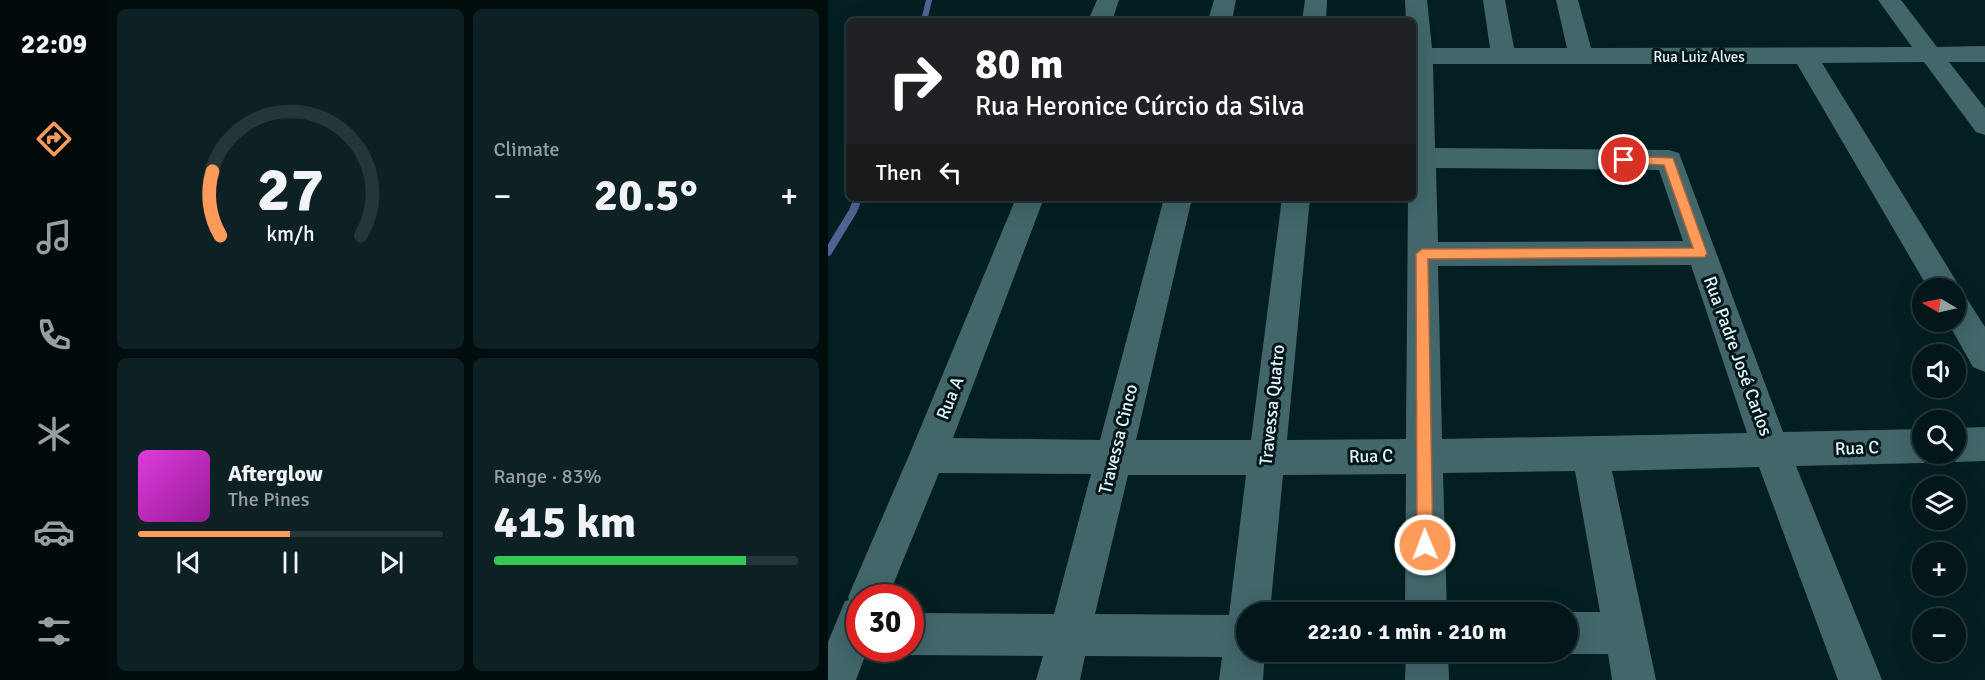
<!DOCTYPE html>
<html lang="en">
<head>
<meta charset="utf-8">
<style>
	body { margin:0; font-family:Signika,sans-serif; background:#0d2023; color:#f1f3f6; height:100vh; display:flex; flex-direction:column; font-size:22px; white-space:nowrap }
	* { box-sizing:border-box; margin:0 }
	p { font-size:20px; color:#979fa2 }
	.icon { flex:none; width:33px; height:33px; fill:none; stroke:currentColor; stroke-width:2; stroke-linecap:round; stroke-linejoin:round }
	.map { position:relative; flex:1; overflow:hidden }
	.details { display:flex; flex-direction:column; gap:9px; padding:9px; background:#020d0e; width:720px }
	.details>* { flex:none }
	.banner { position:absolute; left:18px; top:18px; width:570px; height:183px; border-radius:9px; box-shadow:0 6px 24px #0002,0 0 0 2px #243639; background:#202124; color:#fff; overflow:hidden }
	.needle { width:39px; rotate:279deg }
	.buttons { position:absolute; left:1084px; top:278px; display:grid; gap:12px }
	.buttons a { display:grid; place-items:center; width:54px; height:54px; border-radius:50%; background:#03171a; box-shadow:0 6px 24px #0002,0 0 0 2px #243639; font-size:30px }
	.speed { position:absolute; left:18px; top:584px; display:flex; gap:12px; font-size:30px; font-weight:700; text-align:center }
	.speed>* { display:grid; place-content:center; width:78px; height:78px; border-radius:50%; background:#03171a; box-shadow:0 6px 24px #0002,0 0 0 2px #243639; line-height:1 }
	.speed .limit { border:9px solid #d22; background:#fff; color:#111 }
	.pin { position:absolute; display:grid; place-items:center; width:51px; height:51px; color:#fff; margin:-26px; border:3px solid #fff; border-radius:50%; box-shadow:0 2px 6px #0007 }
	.me { position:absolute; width:66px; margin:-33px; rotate:359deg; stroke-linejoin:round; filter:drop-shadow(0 0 4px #0008) }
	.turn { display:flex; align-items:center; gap:21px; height:126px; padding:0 30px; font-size:27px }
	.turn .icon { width:78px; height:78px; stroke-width:2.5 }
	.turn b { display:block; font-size:42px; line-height:51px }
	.then { display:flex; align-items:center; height:57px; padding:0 30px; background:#0003; gap:12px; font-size:22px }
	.big { font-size:45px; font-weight:700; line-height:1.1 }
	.details .widget { flex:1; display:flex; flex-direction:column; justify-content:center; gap:9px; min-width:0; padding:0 21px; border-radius:9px; background:#0d2023 }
	.details .dial { align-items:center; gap:0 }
	.dial svg { height:156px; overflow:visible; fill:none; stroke:#243639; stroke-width:7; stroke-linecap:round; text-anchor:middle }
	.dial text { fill:#f1f3f6; stroke:none }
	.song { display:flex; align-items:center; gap:18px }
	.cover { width:72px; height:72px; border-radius:9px; background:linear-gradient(135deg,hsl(300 70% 55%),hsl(300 70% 35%)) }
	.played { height:6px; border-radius:3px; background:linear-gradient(90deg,#ff9b5a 50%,#243639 50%) }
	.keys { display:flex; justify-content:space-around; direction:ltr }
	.heat { display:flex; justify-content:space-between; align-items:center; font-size:33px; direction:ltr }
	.charge { height:9px; border-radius:4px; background:linear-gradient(90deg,#34c759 83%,#243639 0) }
	.details .tiles { flex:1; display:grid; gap:9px; grid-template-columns:repeat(2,1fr) }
	.trip { position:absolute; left:408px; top:602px; width:342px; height:60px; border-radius:30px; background:#03171a; box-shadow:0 6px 24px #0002,0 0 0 2px #243639; font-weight:700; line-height:60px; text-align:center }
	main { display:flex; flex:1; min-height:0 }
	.dock { display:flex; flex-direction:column; width:108px; justify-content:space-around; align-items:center; background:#01090a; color:#979fa2 }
	.dock .icon { width:42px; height:42px }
	.dock .selected { color:#ff9b5a }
	.dock b { font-size:27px; color:#f1f3f6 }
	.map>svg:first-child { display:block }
</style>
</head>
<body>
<main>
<nav class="dock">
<b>22:09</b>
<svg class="icon selected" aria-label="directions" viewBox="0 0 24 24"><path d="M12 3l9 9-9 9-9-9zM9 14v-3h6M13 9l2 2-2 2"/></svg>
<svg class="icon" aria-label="music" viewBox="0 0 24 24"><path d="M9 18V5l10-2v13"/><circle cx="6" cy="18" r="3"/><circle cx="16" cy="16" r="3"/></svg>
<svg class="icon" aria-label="phone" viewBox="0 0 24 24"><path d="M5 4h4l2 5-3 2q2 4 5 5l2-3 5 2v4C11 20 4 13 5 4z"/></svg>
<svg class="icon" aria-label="climate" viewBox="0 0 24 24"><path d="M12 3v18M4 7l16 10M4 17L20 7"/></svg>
<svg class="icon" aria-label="car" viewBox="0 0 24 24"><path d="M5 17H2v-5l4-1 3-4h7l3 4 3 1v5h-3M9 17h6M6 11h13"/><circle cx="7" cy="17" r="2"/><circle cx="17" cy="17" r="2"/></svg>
<svg class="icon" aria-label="filters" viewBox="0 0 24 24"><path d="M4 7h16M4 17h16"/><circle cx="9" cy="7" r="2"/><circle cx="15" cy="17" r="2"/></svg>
</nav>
<section class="details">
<div class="tiles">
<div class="widget dial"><svg viewBox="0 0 100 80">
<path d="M14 69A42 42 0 1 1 86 69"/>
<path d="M14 69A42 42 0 0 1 10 36" stroke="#ff9b5a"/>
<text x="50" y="56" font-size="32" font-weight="700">27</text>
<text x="50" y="72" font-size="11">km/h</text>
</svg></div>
<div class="widget"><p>Climate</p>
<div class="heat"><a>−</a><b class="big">20.5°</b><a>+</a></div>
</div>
<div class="widget">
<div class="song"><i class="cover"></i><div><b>Afterglow</b><p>The Pines</p></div></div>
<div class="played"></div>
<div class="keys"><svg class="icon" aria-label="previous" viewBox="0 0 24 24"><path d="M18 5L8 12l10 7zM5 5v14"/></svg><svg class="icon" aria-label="pause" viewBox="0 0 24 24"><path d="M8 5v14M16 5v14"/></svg><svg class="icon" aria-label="next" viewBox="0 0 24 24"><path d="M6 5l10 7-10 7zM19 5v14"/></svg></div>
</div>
<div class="widget"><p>Range · 83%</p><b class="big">415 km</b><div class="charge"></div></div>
</div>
</section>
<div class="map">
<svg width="1157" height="680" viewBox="0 0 1157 680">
	<rect width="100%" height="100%" fill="#041f22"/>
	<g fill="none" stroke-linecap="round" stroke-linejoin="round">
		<!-- stream-far1 -->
		<polyline stroke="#516395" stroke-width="6" points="96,21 101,0"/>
		<!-- stream -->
		<polyline stroke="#516395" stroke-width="8" points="0,252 25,211 30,198"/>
		<!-- street -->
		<g fill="#42666a" fill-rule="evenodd">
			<polygon points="269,0 291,0 284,21 260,21"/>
			<polygon points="386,0 408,0 404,21 380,21"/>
			<polygon points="477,0 499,0 498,21 474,21"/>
			<path d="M577,0h22l5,48h58l-7,-48h22l9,48h53l-11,-48h22l13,48 321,-1 -34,-47h23l36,47 48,-1v16h-36l36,46v27l-9,-3 -52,-70 -102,1 133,216 5,9 -4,7 11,4 18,28v45l-12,-5 -26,-46h9v-33h-28l-131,-224h-364l2,84 234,2 10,3 104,279 140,-3v24h15l-2,5 -13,5 -127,3 86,214h-44l-79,-213 -147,4 44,209h-44l-4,-26h-40l-7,-3h7v-39h32l-25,-141 -132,2 4,139h-42l1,-138 -123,1 -13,137h-24v39h19l-2,29h-44l3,-23 -137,-1 -5,24h-44l7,-24 -133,-1 -15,-6 15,-1v-35l144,1 37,-140 -152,-1 -51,124h-28v51h8l-12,32h-28v-38l17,-41 4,-1 -1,-3 6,-14 56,-130 106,-255h28l-91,240 147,2 64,-242h28l-56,242h115l31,-242h28l-23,242 119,-1 2,-241h5v-177h-7zM608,168l223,2 24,71 -245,1zM863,265l56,168 -305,6 -4,-173zM300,475h118l-17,140 -134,-1z"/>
			<polygon points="1157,427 1157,461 1128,462 1115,457 1113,453 1128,453 1128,428"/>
			<polygon points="578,651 620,651 621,680 577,680"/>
		</g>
	</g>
	<!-- route -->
	<polygon fill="#ff9b5a" stroke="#a6653a" stroke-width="1.5" points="796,156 845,158 879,253 877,257 600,259 605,545 603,551 597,553 591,551 589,545 588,254 594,249 865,248 836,165 792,163 792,157"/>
	<g text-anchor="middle" stroke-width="6" stroke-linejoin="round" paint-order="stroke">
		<!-- far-street labels -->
		<g font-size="15" fill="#e2f5f8" stroke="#001619">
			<text x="871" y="62">Rua Luiz Alves</text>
		</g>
		<!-- street labels -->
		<g font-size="18" fill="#e2f5f8" stroke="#001619">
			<text transform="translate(910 356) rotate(70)" y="6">Rua Padre José Carlos</text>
			<text transform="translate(122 398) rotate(-68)" y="6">Rua A</text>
			<text transform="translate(444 405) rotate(-84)" y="6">Travessa Quatro</text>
			<text transform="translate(290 439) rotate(-76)" y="6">Travessa Cinco</text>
			<text transform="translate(1029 448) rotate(-2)" y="6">Rua C</text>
			<text transform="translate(543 456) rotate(-1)" y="6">Rua C</text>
		</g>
	</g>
</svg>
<div class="buttons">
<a><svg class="needle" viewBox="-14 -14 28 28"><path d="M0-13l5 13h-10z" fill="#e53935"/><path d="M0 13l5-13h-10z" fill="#979fa2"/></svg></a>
<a><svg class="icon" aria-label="sound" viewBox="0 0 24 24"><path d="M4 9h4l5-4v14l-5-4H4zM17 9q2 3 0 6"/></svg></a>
<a><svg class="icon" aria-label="search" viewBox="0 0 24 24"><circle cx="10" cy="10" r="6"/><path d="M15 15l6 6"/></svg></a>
<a><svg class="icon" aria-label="layers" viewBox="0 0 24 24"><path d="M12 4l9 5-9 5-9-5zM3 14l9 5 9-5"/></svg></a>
<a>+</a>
<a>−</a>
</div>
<div class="speed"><div class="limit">30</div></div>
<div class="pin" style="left:796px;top:160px;background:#d93025"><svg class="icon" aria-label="arrive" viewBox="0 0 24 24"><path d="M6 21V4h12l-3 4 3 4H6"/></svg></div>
<svg class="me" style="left:597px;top:545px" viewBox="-20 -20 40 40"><circle r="17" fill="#ff9b5a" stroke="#fff" stroke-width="3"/><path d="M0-11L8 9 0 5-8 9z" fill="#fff"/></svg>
<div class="trip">22:10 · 1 min · 210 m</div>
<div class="banner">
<div class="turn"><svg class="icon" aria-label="right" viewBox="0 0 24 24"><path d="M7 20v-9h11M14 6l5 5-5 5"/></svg><div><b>80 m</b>Rua Heronice Cúrcio da Silva</div></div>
<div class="then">Then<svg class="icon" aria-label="left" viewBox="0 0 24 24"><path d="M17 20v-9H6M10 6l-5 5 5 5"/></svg></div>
</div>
</div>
</main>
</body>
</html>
